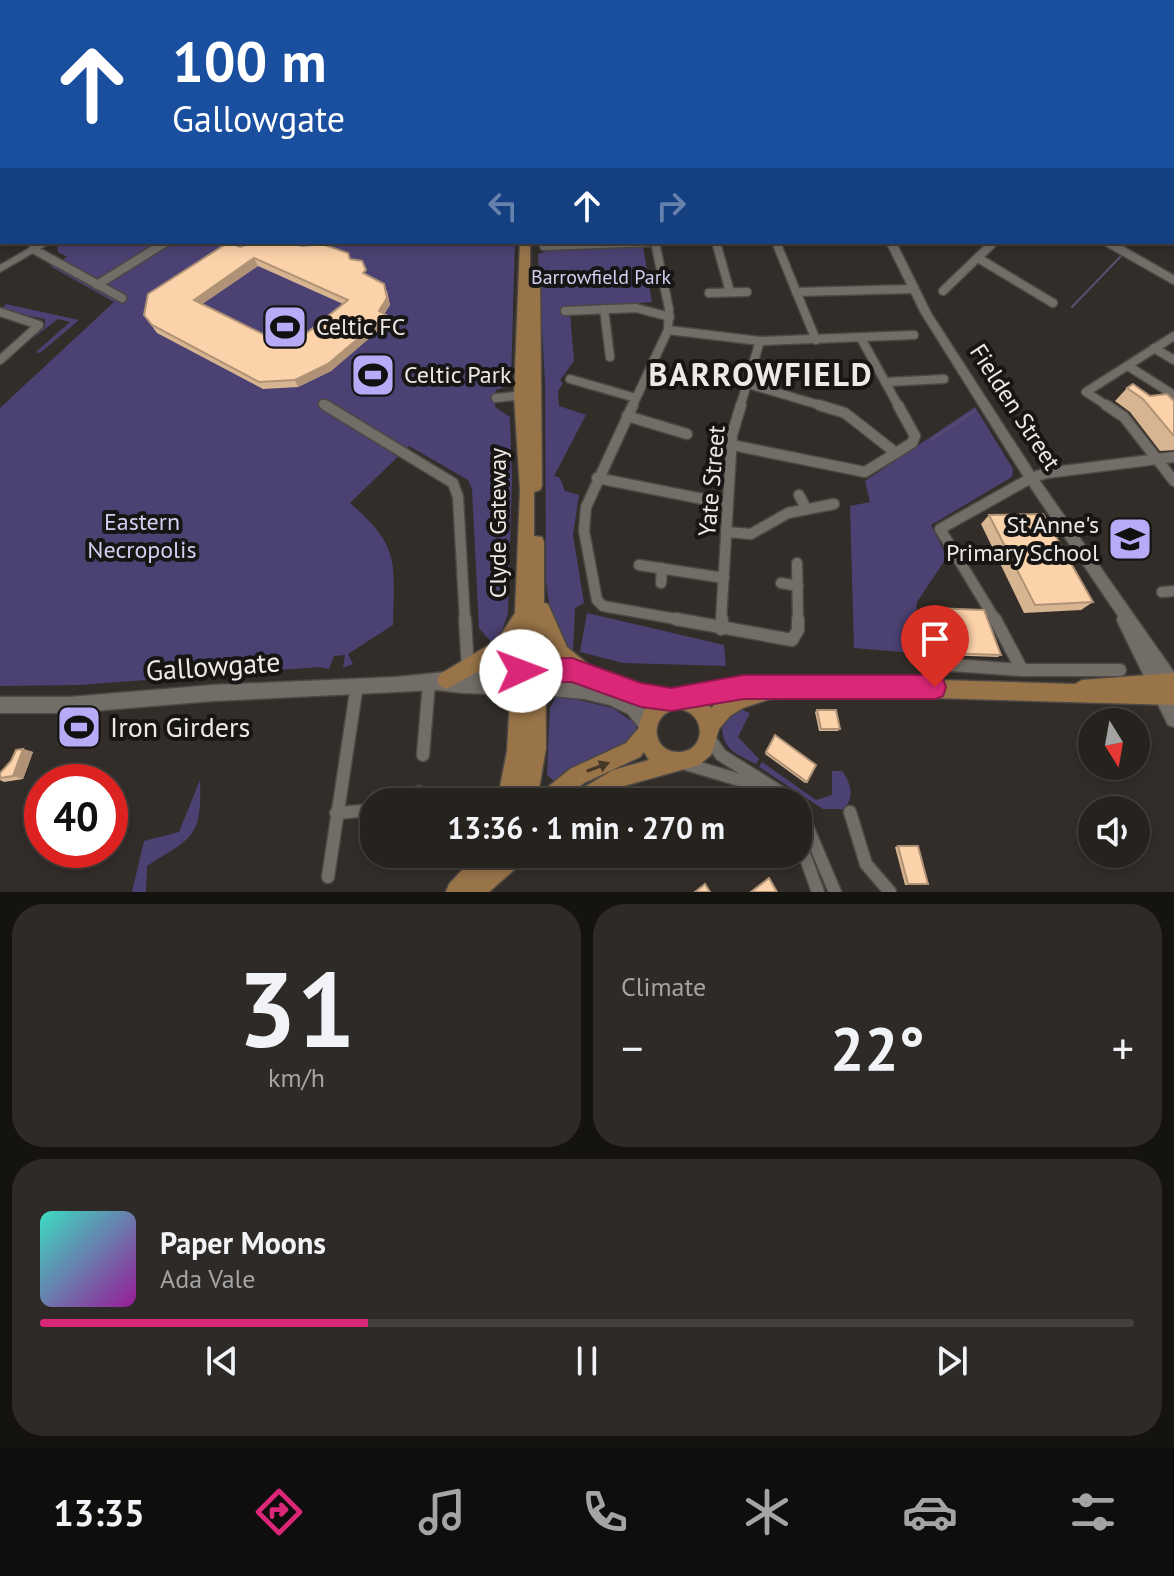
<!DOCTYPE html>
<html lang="en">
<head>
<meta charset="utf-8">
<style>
	body { margin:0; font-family:"PT Sans",sans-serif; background:#2e2a27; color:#f1f3f6; height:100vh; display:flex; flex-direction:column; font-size:30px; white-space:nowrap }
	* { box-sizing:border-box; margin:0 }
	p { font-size:26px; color:#a4a4a4 }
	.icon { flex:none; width:44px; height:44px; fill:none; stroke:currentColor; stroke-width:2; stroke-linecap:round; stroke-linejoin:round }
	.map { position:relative; height:892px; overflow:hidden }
	.drawer { display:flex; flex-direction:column; gap:12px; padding:12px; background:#151310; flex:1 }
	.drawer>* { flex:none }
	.hud { position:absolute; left:0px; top:0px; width:1174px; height:244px; box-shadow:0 4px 12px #0003,0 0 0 2px #423f3c; background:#1a4fa0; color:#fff; overflow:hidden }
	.needle { width:52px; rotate:169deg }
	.buttons { position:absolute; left:1078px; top:708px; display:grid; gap:16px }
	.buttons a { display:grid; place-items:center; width:72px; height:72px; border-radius:50%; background:#26221e; box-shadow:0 4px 12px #0003,0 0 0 2px #423f3c; font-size:40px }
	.speed { position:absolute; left:24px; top:764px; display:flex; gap:16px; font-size:40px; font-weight:700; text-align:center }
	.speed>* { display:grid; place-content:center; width:104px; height:104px; border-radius:50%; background:#26221e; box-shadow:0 4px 12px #0003,0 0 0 2px #423f3c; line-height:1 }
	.speed .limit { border:12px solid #d22; background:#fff; color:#111 }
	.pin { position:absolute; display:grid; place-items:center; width:68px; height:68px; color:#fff; margin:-82px -34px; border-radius:50% 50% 50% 0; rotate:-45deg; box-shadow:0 0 8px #0007 }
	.pin .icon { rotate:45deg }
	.me { position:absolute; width:88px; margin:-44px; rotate:88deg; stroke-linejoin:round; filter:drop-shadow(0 0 6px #0008) }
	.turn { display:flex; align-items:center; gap:28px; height:168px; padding:0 40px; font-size:36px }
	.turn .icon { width:104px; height:104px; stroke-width:2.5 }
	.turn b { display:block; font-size:56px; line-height:68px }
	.lanes { display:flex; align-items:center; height:76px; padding:0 40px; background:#0003; justify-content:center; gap:40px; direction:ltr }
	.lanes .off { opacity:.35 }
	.big { font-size:60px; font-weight:600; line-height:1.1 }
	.drawer .widget { flex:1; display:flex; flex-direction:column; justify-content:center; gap:12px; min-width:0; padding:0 28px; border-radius:32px; background:#2e2a27 }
	.drawer .dial { align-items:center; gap:0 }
	.dial b { font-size:104px; line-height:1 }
	.song { display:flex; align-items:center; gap:24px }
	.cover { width:96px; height:96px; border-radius:12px; background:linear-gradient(135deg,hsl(170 70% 55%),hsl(300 70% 35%)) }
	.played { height:8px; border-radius:4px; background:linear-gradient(90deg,#db2777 30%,#423f3c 30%) }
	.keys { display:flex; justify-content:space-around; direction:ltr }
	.heat { display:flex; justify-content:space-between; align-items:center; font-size:44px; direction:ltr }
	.drawer .tiles { flex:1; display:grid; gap:12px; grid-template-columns:1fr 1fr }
	.widget:last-child { grid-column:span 2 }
	.trip { position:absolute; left:360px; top:788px; width:452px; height:80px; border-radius:32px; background:#26221e; box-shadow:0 4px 12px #0003,0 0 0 2px #423f3c; font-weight:600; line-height:80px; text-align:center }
	.menu { display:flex; height:128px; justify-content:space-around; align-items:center; background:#0f0e0c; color:#a4a4a4 }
	.menu .icon { width:56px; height:56px }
	.menu .on { color:#db2777 }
	.menu b { font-size:36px; color:#f1f3f6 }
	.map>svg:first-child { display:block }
</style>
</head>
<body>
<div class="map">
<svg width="1174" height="892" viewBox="0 0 1174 892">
	<rect width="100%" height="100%" fill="#322d28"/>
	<!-- green -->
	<g fill="#4b4273">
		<path d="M61,242h454l-4,138 -6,7 -9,3 -1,17 15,10 2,61 -4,135 -7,21 -9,9 -13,-15 -7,-139 -4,-9 -59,-34 -59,57c51,44 44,60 43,122l-45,29 5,10 -10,4 2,-13 -11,1 -5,13 -10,-2 -240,18 -79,1v-278l114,-106 -64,-36 17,-9 -9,-5 -1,-8z"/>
		<path d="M643,246l9,56 -89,6v5h7l4,48 -14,19 3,3 -5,8 1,15 27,9 -32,61 6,2 5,13 14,4 -6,40 11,68 -9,5 -2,44c-20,-15 -24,-47 -27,-71l-1,-198 -7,-129 14,-5z"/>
		<polygon points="6,304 79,320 40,353 36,352 70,322 58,319 20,348 45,327 45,319 0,310"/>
		<polygon points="975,407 1013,469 1012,477 931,525 947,557 917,602 916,620 925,654 854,648 850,506 870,502 865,481"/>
		<polygon points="587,613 724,645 726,666 623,663 580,652"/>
		<polygon points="557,695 613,708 637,725 634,739 555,782 547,775 550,708"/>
		<path d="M740,709l10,4 -12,24 21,22 -3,5c-20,-10 -35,-15 -34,-40z"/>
		<path d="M762,762l54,38 16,-5v-24h10c9,12 13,26 2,38h-21l-64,-42z"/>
		<path d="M200,780c2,58 -7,57 -53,86l-1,26h-14l12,-51 35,-9z"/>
	</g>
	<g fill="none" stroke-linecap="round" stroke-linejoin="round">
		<!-- stream -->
		<g stroke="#5a4e70" stroke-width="2">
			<polyline points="1072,307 1121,256"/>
			<polyline points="931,440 975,411"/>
		</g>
		<!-- street-far2 casing -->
		<g stroke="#4c4844" stroke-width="11">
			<g id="street-far2">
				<polyline points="716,242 730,292"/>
				<polyline points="776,242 816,340"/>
				<polyline points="1107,242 1174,280"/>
				<polyline points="544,246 653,242"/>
				<polyline points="33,249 122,298"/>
				<polyline points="978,258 1053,303"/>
				<polyline points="97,285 166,242"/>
				<polyline points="943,291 994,242"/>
				<polyline points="796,292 912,289"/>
				<polyline points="709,293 747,292"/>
				<polyline points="604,309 610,357"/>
				<polyline points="565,311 636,308 670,317"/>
				<polyline points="0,312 39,325 0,360"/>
				<polyline points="668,330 760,341 914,335"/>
				<polyline points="862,340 899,407"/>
				<polyline points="1154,348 1174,360"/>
				<polyline points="1128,366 1174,395"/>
				<polyline points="570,379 636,398"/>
				<polyline points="887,382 944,379"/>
				<polyline points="748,384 826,407"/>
				<polyline points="496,398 525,395"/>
				<polyline points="323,404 329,407"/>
				<polyline points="632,407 668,330 669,309 655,242"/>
				<polyline points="740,407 760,341"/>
				<polyline points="1109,407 1086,392 1174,336"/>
			</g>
		</g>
		<!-- street-far1 casing -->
		<g stroke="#4c4844" stroke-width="13">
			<g id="street-far1">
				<polyline points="325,405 453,483 458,497 465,621"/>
				<polyline points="633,405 586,507 584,531 597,600 603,606 687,621"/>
				<polyline points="819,405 845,413 896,453"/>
				<polyline points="1106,405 1124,417 1174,481"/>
				<polyline points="627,416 687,434"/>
				<polyline points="732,445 865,472 912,443 915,436 898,405"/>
				<polyline points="597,478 728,504"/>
				<polyline points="799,495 806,508"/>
				<polyline points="726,532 751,534 788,513 834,504"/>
				<polyline points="797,563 798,621"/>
				<polyline points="639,565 724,578"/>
				<polyline points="661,583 662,568"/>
				<polyline points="781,583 798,586"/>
				<polyline points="1162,592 1174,591"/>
				<polyline points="721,621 732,435 741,405"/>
				<polyline points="996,621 940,529 1031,478 1047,473 1174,457"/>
			</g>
		</g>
		<!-- street casing -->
		<g stroke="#4c4844" stroke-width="15">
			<g id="street">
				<polyline points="465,619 468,669"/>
				<polyline points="676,619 792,640 798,630 798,619"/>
				<polyline points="995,619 1022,670"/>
				<polyline points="721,629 722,619"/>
				<polyline points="937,664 1022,670 1120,670"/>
				<polyline points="709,738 721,755 796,802"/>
				<polyline points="423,755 429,683"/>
				<polyline points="686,764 743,781 773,802"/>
				<polyline points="419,792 419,802"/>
				<polyline points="798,805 835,892"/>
				<polyline points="850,812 866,864 890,892"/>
				<polyline points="336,813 374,810"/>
				<polyline points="798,837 818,892"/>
				<polyline points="328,877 357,685"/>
			</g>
		</g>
		<!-- secondary casing -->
		<g stroke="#4c4844" stroke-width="3">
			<g id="secondary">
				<rect x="1172" y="106" width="2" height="4"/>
				<polygon points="40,242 52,242 0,272 0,265"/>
				<polygon points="886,242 896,242 931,313 1035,474 1174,672 1174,693 1169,690 1166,687 1174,702 1174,727 1168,725 1119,625 1117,620 1118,616 1027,482 921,313"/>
				<path d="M553,661c31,3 57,15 86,24 12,4 25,5 37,9l2,6 -2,6c-17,4 -35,-4 -51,-10 13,7 25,15 31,29l-2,6 -6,2 -6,-2 -14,-17 -18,-9 -26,-6 -31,-3 -91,-3 -26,-3 -223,11 -144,12h-69v-16h69l144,-12 183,-8zM553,677l30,4 23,8 -22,-5 -63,-5z"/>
			</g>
		</g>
		<!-- primary casing -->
		<g stroke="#4c4844" stroke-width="3">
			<g id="primary">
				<rect x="1172" y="165" width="2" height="6"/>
				<polygon points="0,203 2,204 2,210 0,209"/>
				<path d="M520,242h10v26l4,-1 6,3 2,216 -2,4 -6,2v44l8,1 2,5v61l4,1 19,43 26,21 3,6 -3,6 -6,3c-23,-10 -33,-26 -42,-48l1,113 -8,47 32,-26 56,-26 12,-14 5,-16 6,-11 11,-6 18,-6 66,-12 29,3 57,-4 245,7 7,-4 92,-7v32l-344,-10 -60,4 -27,9 -13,8 -11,13 -8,26 -12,10 -75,21 -27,16h-29l3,-7 42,-25 36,-10 -5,-8 -4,5 -56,26 -23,19h-64l10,-51 6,-105 -18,16 -43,24 -6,3 -6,-3 -3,-6 3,-6 52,-31 8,-7 15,-23 5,-123 -6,-94zM720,700l-9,8 -4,-5zM678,709c30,3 28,44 0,43 -28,0 -29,-40 0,-43z"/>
				<polygon points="477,854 527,854 524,861 489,892 446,892 449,884"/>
			</g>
		</g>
		<!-- street-far2 -->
		<use href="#street-far2" stroke="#736d68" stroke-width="8"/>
		<!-- street-far1 -->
		<use href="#street-far1" stroke="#736d68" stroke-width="10"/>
		<!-- street -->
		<use href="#street" stroke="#736d68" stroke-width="12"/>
		<!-- secondary -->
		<use href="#secondary" fill="#736d68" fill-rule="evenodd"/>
		<!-- primary -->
		<use href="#primary" fill="#997449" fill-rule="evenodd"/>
	</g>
	<!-- wall -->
	<g fill="#d8b591" fill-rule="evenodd">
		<path d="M240,247l127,28 20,16 3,14 -6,9 2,1 2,7 -57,49 -33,16 -35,2 -106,-56 -13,-18zM258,266l85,38 -54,43 -87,-43z"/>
		<polygon points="1127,388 1150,396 1174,401 1174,450 1160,451 1130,412 1115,401"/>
		<polygon points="989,515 1093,602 1081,610 1024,613 981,524"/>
		<polygon points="932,608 1001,655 998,657 943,655 941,648 924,647 916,620 919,617 932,618 930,611"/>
		<polygon points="817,710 840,729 838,731 819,731 815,712"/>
		<polygon points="774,737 807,782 805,783 765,754"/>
		<polygon points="23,749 33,752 23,779 4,782 0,780 0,773"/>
		<polygon points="898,846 928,884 905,885 895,847"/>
	</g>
	<!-- shaded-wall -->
	<g fill="#b09376">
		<polygon points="254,258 258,266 198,307 194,300"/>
		<polygon points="384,284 390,305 381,318 379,311"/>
		<polygon points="386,315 388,322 331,371 298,387 295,380"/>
		<polygon points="23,749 33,752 23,779 13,776"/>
	</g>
	<!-- building -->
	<g fill="#fbd2a9" stroke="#b09376" stroke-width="2" fill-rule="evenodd">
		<path d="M229,242l11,5 15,-5h34l13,4 20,-2 26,9 2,6 12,2 4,9 -3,3 21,11 3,14 -8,13 7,4 -58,49 -33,16 -36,2 -107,-57 -8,-10 4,-21zM254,258l94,42 -59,47 -95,-47z"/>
		<polygon points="1133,384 1150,396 1167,394 1174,401 1174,436 1143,399 1127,388"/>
		<polygon points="1043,514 1093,602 1035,605 989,515"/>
		<polygon points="932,608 984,610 1001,655 946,653 944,645 927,645 919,617 935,618"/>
		<polygon points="817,710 836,710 840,729 821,729"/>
		<polygon points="775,735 816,765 807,782 766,752"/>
		<polygon points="23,749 13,776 0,778 0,773 11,761 16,750"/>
		<polygon points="898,846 918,846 928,884 908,884"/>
		<polygon points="769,878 777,892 751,892"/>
		<polygon points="705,884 710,892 695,892"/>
	</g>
	<!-- one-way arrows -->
	<defs><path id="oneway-solid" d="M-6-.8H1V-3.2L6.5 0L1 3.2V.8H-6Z" transform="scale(2)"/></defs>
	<use fill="#453727" href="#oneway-solid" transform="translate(598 767) rotate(-21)"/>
	<!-- sky -->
	<linearGradient id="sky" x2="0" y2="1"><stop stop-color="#1c1916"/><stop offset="0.46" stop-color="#494c53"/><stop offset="1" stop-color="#494c53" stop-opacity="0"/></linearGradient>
	<rect width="1174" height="231" fill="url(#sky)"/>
	<!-- route -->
	<polygon fill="#db2777" stroke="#8e194d" stroke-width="2" points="572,658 641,683 671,688 744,675 935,675 943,679 946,687 943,696 935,699 744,699 671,711 641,707 572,682 521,682 512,679 509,671 512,663 521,659"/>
	<!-- icons -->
	<defs>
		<g id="stadium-square" transform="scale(2.3)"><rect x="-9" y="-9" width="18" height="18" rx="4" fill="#b7abf8" stroke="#181614"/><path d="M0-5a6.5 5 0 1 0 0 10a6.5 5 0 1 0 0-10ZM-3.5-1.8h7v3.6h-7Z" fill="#111"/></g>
		<g id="school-square" transform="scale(2.3)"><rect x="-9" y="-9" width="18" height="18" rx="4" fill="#b7abf8" stroke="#181614"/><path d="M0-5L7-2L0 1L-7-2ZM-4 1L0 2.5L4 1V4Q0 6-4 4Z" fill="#111"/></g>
	</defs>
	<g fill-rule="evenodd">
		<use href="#stadium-square" x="285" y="327"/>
		<use href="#stadium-square" x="373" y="375"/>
		<use href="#school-square" x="1130" y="539"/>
		<use href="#stadium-square" x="79" y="727"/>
	</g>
	<g text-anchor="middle" stroke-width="8" stroke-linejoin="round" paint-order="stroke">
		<!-- far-park labels -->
		<g font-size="20" fill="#d2cef1" stroke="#181614">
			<text x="601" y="284">Barrowfield Park</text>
		</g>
		<!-- poi labels -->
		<g font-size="24" fill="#ece9e6" stroke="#181614" text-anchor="start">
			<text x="316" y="335">Celtic FC</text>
			<text x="404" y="383">Celtic Park</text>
			<text x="1099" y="533" text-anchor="end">St Anne's<tspan x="1099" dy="28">Primary School</tspan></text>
		</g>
		<!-- street labels -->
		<g font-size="24" fill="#ece9e6" stroke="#181614">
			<text transform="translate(1015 407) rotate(57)" y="8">Fielden Street</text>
			<text transform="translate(712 481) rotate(-85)" y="8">Yate Street</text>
			<text transform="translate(498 523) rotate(-90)" y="8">Clyde Gateway</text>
		</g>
		<!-- park labels -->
		<g font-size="24" fill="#d2cef1" stroke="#181614">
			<text x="142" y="530">Eastern<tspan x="142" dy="28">Necropolis</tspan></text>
		</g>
		<!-- near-street labels -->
		<g font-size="28" fill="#ece9e6" stroke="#181614">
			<text transform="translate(213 666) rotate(-4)" y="10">Gallowgate</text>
		</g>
		<!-- near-poi labels -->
		<g font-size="28" fill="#ece9e6" stroke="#181614" text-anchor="start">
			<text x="110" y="737">Iron Girders</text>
		</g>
		<!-- district labels -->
		<g font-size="32" font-weight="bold" letter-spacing="2" fill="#ece9e6" stroke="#181614">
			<text x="761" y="386">BARROWFIELD</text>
		</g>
	</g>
</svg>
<div class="buttons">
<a><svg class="needle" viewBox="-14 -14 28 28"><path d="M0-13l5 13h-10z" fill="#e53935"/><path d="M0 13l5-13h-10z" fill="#a4a4a4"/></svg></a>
<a><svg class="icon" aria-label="sound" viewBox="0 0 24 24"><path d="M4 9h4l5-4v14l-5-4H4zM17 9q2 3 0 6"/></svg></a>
</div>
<div class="speed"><div class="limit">40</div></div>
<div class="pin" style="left:935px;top:687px;background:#d93025"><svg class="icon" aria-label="arrive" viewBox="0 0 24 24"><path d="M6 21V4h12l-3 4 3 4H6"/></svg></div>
<svg class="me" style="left:521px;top:671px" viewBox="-20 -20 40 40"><circle r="19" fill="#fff"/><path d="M0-13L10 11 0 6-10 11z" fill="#db2777"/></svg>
<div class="trip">13:36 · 1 min · 270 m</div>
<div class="hud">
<div class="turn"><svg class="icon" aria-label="ahead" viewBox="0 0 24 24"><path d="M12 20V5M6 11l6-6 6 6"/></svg><div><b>100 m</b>Gallowgate</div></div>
<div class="lanes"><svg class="icon off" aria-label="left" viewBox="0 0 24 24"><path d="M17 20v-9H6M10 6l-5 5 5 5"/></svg><svg class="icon" aria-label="ahead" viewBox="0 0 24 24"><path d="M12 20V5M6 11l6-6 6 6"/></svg><svg class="icon off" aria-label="right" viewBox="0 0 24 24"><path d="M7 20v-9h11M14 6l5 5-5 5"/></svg></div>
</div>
</div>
<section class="drawer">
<div class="tiles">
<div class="widget dial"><b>31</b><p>km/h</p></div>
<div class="widget"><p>Climate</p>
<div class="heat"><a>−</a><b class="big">22°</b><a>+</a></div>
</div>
<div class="widget">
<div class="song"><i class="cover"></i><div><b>Paper Moons</b><p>Ada Vale</p></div></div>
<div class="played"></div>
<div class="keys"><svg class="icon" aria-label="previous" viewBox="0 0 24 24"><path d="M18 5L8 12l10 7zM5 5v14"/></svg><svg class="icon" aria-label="pause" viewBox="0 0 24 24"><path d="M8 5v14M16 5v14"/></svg><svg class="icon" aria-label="next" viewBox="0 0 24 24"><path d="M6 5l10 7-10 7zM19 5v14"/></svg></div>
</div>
</div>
</section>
<nav class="menu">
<b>13:35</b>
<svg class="icon on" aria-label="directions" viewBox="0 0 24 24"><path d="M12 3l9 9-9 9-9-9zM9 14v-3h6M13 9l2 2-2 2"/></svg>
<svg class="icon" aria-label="music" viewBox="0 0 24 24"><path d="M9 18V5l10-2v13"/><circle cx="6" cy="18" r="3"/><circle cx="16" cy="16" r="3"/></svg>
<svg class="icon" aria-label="phone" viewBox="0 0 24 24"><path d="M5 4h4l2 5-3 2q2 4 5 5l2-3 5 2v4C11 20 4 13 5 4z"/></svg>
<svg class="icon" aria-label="climate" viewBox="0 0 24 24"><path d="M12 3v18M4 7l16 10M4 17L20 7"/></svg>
<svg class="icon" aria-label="car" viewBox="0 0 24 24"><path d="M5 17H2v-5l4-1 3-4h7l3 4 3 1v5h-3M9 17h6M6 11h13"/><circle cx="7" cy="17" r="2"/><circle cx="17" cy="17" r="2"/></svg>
<svg class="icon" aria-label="filters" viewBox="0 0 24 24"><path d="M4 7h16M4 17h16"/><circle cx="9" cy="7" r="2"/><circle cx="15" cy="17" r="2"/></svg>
</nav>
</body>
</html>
